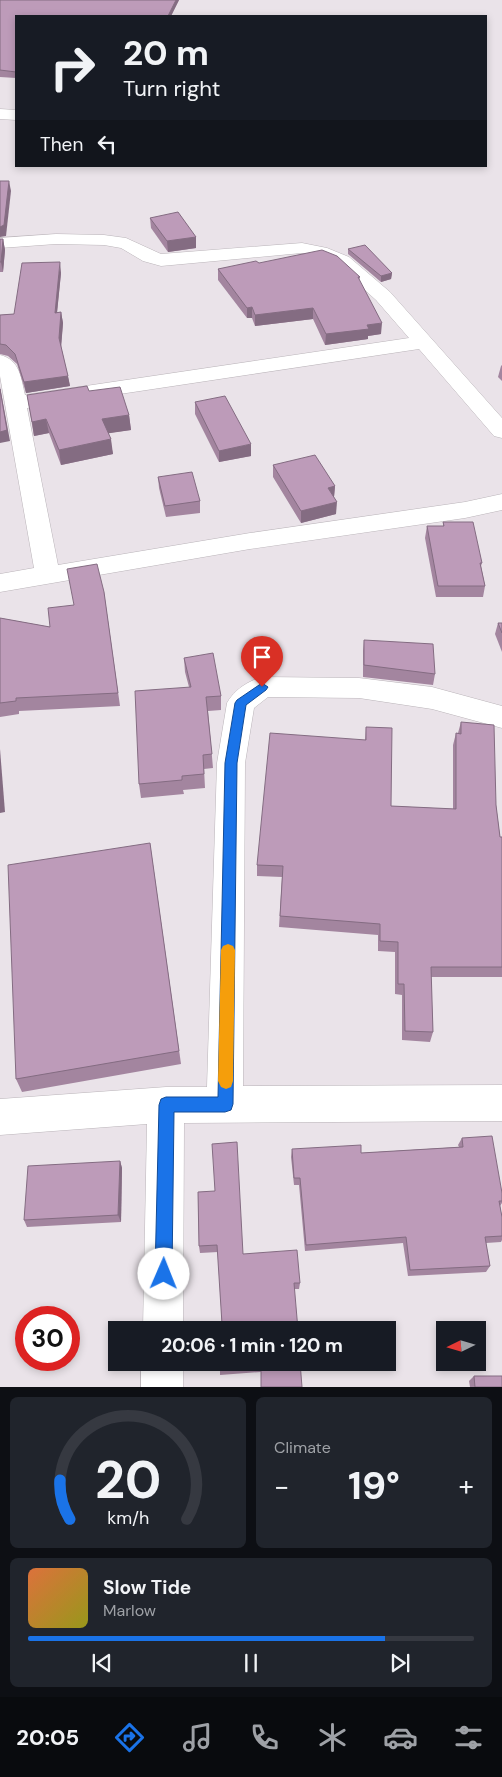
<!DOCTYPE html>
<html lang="en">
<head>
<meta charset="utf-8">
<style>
	body { margin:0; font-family:"DM Sans",sans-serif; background:#20242c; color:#f1f3f6; height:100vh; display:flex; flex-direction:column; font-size:19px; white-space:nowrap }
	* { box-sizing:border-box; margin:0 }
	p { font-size:16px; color:#9ea1a6 }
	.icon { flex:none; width:28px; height:28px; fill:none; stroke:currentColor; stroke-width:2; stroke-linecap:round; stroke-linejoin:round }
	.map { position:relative; height:1387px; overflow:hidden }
	.details { display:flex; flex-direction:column; gap:10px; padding:10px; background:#0d0f14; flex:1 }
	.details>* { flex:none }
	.guide { position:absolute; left:15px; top:15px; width:472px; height:152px; border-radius:0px; box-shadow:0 2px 8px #0003; background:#171b24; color:#f1f3f6; overflow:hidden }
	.needle { width:32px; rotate:265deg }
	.fabs { position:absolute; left:436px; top:1321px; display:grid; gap:10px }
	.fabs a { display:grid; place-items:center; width:50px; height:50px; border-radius:0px; background:#171b24; box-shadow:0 2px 8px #0003; font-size:25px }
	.speed { position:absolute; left:15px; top:1306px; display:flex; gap:10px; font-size:25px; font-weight:700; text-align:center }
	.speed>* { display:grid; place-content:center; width:65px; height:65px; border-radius:50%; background:#171b24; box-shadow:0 2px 8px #0003; line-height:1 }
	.speed .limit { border:8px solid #d22; background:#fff; color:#111 }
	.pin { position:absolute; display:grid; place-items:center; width:42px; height:42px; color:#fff; margin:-51px -21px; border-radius:50% 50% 50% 0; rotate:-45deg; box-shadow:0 0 5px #0007 }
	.pin .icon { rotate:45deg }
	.me { position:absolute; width:55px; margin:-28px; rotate:1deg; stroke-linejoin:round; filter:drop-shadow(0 0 4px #0008) }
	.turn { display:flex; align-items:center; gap:18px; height:105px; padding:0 25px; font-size:22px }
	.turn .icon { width:65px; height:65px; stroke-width:2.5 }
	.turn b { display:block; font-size:35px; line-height:42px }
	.then { display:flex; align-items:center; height:48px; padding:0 25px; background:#0003; gap:10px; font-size:19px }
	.big { font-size:38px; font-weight:700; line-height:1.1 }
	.details .tile { flex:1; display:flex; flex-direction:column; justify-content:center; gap:8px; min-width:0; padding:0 18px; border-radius:8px; background:#20242c }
	.details .dial { align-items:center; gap:0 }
	.dial svg { height:130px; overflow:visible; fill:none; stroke:#363941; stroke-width:7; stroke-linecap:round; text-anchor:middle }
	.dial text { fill:#f1f3f6; stroke:none }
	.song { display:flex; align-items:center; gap:15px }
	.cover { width:60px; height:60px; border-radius:8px; background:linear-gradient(135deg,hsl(20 70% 55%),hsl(60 70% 35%)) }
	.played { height:5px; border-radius:2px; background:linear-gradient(90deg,#1a73e8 80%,#363941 80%) }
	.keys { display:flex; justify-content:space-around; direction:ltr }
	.heat { display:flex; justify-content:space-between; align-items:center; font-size:28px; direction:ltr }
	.details .tiles { flex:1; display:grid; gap:10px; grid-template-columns:1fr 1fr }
	.tile:last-child { grid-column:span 2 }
	.trip { position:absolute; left:108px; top:1321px; width:288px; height:50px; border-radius:0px; background:#171b24; box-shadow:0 2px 8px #0003; font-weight:700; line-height:50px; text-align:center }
	.tabs { display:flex; height:80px; justify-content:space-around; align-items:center; background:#090b0e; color:#9ea1a6 }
	.tabs .icon { width:35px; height:35px }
	.tabs .selected { color:#1a73e8 }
	.tabs b { font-size:22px; color:#f1f3f6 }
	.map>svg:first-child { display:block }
</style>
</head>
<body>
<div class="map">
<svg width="502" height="1387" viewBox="0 0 502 1387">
	<rect width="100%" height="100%" fill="#eae3e9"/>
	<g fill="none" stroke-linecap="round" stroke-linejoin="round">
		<!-- street casing -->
		<g stroke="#bab4b9" stroke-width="1">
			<g id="street">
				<polygon points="0,109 16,110 16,120 0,119"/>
				<path d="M56,234l48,1 22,3 35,16 141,-11 25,5 22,9 41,35 112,126v20l-8,-2 -75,-87 -392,59 31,157 192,-32 215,-31 37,-8v16l-37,8 -215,31 -250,43v-18l34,-6 -34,-192v-21c20,5 21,23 25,40l384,-57 -33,-38 -39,-35 -21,-9 -14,-3 -141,13 -18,-5 -22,-13 -17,-3 -48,-1 -56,4v-10z"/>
				<path d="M262,677l97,1 73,9 70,19v22l-70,-19 -73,-11 -91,-1 -14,11 -9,55 -2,323 259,-1v36l-318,2 -1,207h-40l4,-206 -147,11v-36l166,-12h41l10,-324 10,-60c7,-13 21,-22 35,-26z"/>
				<rect x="141" y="1362" width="42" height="25"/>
			</g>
		</g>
		<!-- street -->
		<use href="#street" fill="#fff" fill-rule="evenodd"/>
	</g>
	<!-- wall -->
	<g fill="#a3859f">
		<polygon points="0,0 179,0 171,16 16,16 16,78 0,77"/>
		<polygon points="150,218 196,237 196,248 168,252 151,228"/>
		<polygon points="0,239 3,239 5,250 3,272 0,272"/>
		<polygon points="348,249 392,273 391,279 381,282 348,254"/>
		<polygon points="259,263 360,277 359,280 381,334 368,336 368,339 325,345 313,319 255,326 252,318 247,318 218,280 218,269"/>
		<polygon points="61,273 57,312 61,312 63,323 61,346 70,386 26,393 17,364 8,356 0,354 0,315 14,314"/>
		<polygon points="502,365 502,381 498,377 501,366"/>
		<polygon points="89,391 129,415 131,430 108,433 113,454 61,465 49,433 34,436 27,395"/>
		<polygon points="195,402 251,456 219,462 195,414"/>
		<polygon points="273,465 335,486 334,497 336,514 301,523 273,477"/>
		<polygon points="158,477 200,501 200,513 166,517 159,488"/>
		<polygon points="443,522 482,563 481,566 485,586 483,597 436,597 425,538 427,526 443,526"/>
		<polygon points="104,592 120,706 19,711 19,714 0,717 0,618 50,627 74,605"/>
		<polygon points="498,623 502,623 502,652 495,634"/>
		<polygon points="364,640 435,674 433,685 363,677 363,651"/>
		<polygon points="184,658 221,696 221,710 208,711 213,768 204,769 205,788 183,790 184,794 141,798 139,784 189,687 185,672"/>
		<polygon points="461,722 496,805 500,837 502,837 502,977 431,977 433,1032 430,1042 402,1040 402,995 395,994 395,952 378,951 378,935 279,927 282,877 257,876 257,865 365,740 366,727 391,806 453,809 453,745 456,733 458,733"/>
		<polygon points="150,843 181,1064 22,1092 16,1079"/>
		<polygon points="462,1138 502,1193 502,1203 500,1206 502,1217 502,1240 501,1242 486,1243 490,1266 486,1272 408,1276 403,1243 305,1251 299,1185 294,1185 291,1157 292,1149 361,1153 459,1147 458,1145"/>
		<polygon points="120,1161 122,1168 121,1222 27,1227 24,1220"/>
		<polygon points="198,1192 243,1254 300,1283 299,1289 294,1289 222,1324 218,1252 200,1253 199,1246"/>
		<polygon points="300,1362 261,1372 220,1375 220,1370"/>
		<polygon points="474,1376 502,1387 470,1387 469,1381"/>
	</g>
	<!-- shaded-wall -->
	<g fill="#846c82">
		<polygon points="176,0 179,0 171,16 168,16"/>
		<polygon points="9,181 11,191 6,236 0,237 0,227"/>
		<polygon points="196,237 196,248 168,252 167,241"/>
		<polygon points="3,239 5,250 3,272 1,262"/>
		<polygon points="60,262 61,273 56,323 55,313"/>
		<polygon points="392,273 391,279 381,282 381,276"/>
		<polygon points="252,307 252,318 247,318 247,308"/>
		<polygon points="313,308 313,319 255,326 255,315"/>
		<polygon points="61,312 63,323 61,348 59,338"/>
		<polygon points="382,323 381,334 368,336 368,339 325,345 326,334 367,325"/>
		<polygon points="68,376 70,386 26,393 24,382"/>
		<polygon points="0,387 10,441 0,443"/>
		<polygon points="129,415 131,430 104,434 102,419"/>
		<polygon points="46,419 49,433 34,436 32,422"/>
		<polygon points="111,439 113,454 61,465 59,450"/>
		<polygon points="251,444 251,456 219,462 219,451"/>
		<polygon points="335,486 334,497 328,488"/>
		<polygon points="337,502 336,514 301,523 301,511"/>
		<polygon points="0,749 5,812 0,813"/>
		<polygon points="120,1161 122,1168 121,1222 118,1215"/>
	</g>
	<!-- building -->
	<g fill="#bd9bb9" stroke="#846c82">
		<polygon points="0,0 176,0 168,16 16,16 16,72 0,70"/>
		<polygon points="0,181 9,181 4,225 0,227"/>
		<polygon points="178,212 196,237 167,241 150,218"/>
		<polygon points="0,239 3,239 1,262 0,262"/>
		<polygon points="365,245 392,273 381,276 348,249"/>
		<polygon points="322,250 337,256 360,277 358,277 382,323 367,325 369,329 326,334 313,308 255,315 252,307 247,308 218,269 256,261 259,263"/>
		<polygon points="60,262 55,313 61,312 59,338 68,376 24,382 15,354 6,345 0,344 0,315 14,314 22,263"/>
		<polygon points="87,386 89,391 120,387 129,415 102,419 111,439 59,450 46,419 32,422 27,395"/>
		<polygon points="0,389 7,430 0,432"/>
		<polygon points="225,396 251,444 219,451 195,402"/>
		<polygon points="315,455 335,486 328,488 337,502 301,511 273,465"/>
		<polygon points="192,472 200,501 165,506 158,477"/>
		<polygon points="443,522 473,522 482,563 480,563 485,586 438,586 427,526 444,526"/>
		<polygon points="97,564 104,592 118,693 16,698 16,701 0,703 0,618 50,627 48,608 74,605 67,569"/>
		<polygon points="498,623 502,623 502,633"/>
		<polygon points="364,640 433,644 435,674 364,665"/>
		<polygon points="213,653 221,696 206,697 212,754 203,755 204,774 182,776 182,780 139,784 135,691 191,687 184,658"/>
		<polygon points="461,722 494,725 496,805 500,837 502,837 502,967 431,967 433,1032 405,1031 404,984 398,984 398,942 380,941 380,924 280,916 283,866 257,865 270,733 366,740 366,727 392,728 391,806 456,809 456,733 461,734"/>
		<polygon points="150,843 179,1051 16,1079 8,865"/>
		<polygon points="492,1136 502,1193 502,1201 499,1201 502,1217 502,1236 485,1237 490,1266 410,1270 406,1237 306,1245 300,1178 294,1178 292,1149 361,1145 361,1153 463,1147 462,1138"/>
		<polygon points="237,1142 243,1254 297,1250 300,1283 294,1283 298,1330 219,1330 219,1325 222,1324 217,1245 199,1246 198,1192 215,1191 212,1144"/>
		<polygon points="120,1161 118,1215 24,1220 28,1166"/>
		<polygon points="220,1362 300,1362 302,1387 261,1387 261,1367 220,1370"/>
		<polygon points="474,1376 502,1376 502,1387 475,1387"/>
	</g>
	<!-- route -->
	<polygon fill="#1a73e8" stroke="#114b97" points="262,683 268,687 266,690 246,705 237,763 233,1104 231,1110 225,1112 174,1112 172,1274 169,1279 164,1282 158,1279 155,1274 159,1105 161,1099 166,1097 218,1097 225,763 235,703 237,700"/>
	<!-- slow -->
	<polygon fill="#f59e0b" points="228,944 233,946 235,950 233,1081 231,1087 226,1089 221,1087 218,1081 221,950 223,946"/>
</svg>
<div class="fabs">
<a><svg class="needle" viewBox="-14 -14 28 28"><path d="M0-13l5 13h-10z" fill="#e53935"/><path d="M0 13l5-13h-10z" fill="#9ea1a6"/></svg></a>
</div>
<div class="speed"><div class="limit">30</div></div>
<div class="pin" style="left:262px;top:687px;background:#d93025"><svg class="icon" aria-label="arrive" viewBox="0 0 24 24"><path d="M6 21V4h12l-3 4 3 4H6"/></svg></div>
<svg class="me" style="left:164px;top:1274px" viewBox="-20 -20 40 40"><circle r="19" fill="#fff"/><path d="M0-13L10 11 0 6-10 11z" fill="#1a73e8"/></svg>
<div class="trip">20:06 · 1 min · 120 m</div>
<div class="guide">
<div class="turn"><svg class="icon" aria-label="right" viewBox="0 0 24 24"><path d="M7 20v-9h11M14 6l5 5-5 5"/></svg><div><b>20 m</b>Turn right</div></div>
<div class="then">Then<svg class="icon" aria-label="left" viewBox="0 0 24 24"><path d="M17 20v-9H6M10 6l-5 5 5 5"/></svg></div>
</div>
</div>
<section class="details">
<div class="tiles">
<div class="tile dial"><svg viewBox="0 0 100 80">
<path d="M14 69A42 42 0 1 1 86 69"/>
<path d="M14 69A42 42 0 0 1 8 45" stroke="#1a73e8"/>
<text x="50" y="56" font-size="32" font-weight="700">20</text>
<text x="50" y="72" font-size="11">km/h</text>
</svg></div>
<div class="tile"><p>Climate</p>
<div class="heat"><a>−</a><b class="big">19°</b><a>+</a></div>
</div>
<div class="tile">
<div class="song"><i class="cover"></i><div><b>Slow Tide</b><p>Marlow</p></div></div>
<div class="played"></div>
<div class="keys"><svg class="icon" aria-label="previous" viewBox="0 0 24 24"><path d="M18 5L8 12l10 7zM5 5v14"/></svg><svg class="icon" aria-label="pause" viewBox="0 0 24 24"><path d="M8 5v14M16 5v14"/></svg><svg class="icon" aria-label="next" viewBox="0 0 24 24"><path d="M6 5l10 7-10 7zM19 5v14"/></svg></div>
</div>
</div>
</section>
<nav class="tabs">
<b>20:05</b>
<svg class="icon selected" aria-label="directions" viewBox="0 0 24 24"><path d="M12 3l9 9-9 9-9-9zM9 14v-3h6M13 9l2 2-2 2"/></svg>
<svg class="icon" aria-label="music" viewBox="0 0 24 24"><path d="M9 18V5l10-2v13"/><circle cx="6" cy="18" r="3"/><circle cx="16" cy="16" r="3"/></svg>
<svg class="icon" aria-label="phone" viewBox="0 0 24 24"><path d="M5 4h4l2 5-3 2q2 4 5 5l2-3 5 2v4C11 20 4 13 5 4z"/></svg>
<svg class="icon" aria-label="climate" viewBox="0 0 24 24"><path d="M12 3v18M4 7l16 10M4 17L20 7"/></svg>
<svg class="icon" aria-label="car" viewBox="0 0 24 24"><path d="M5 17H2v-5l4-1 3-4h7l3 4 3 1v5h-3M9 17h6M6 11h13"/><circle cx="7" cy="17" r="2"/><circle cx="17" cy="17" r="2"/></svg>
<svg class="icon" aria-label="filters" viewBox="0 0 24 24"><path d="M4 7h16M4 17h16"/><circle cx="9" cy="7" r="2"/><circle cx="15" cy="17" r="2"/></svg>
</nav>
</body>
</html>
